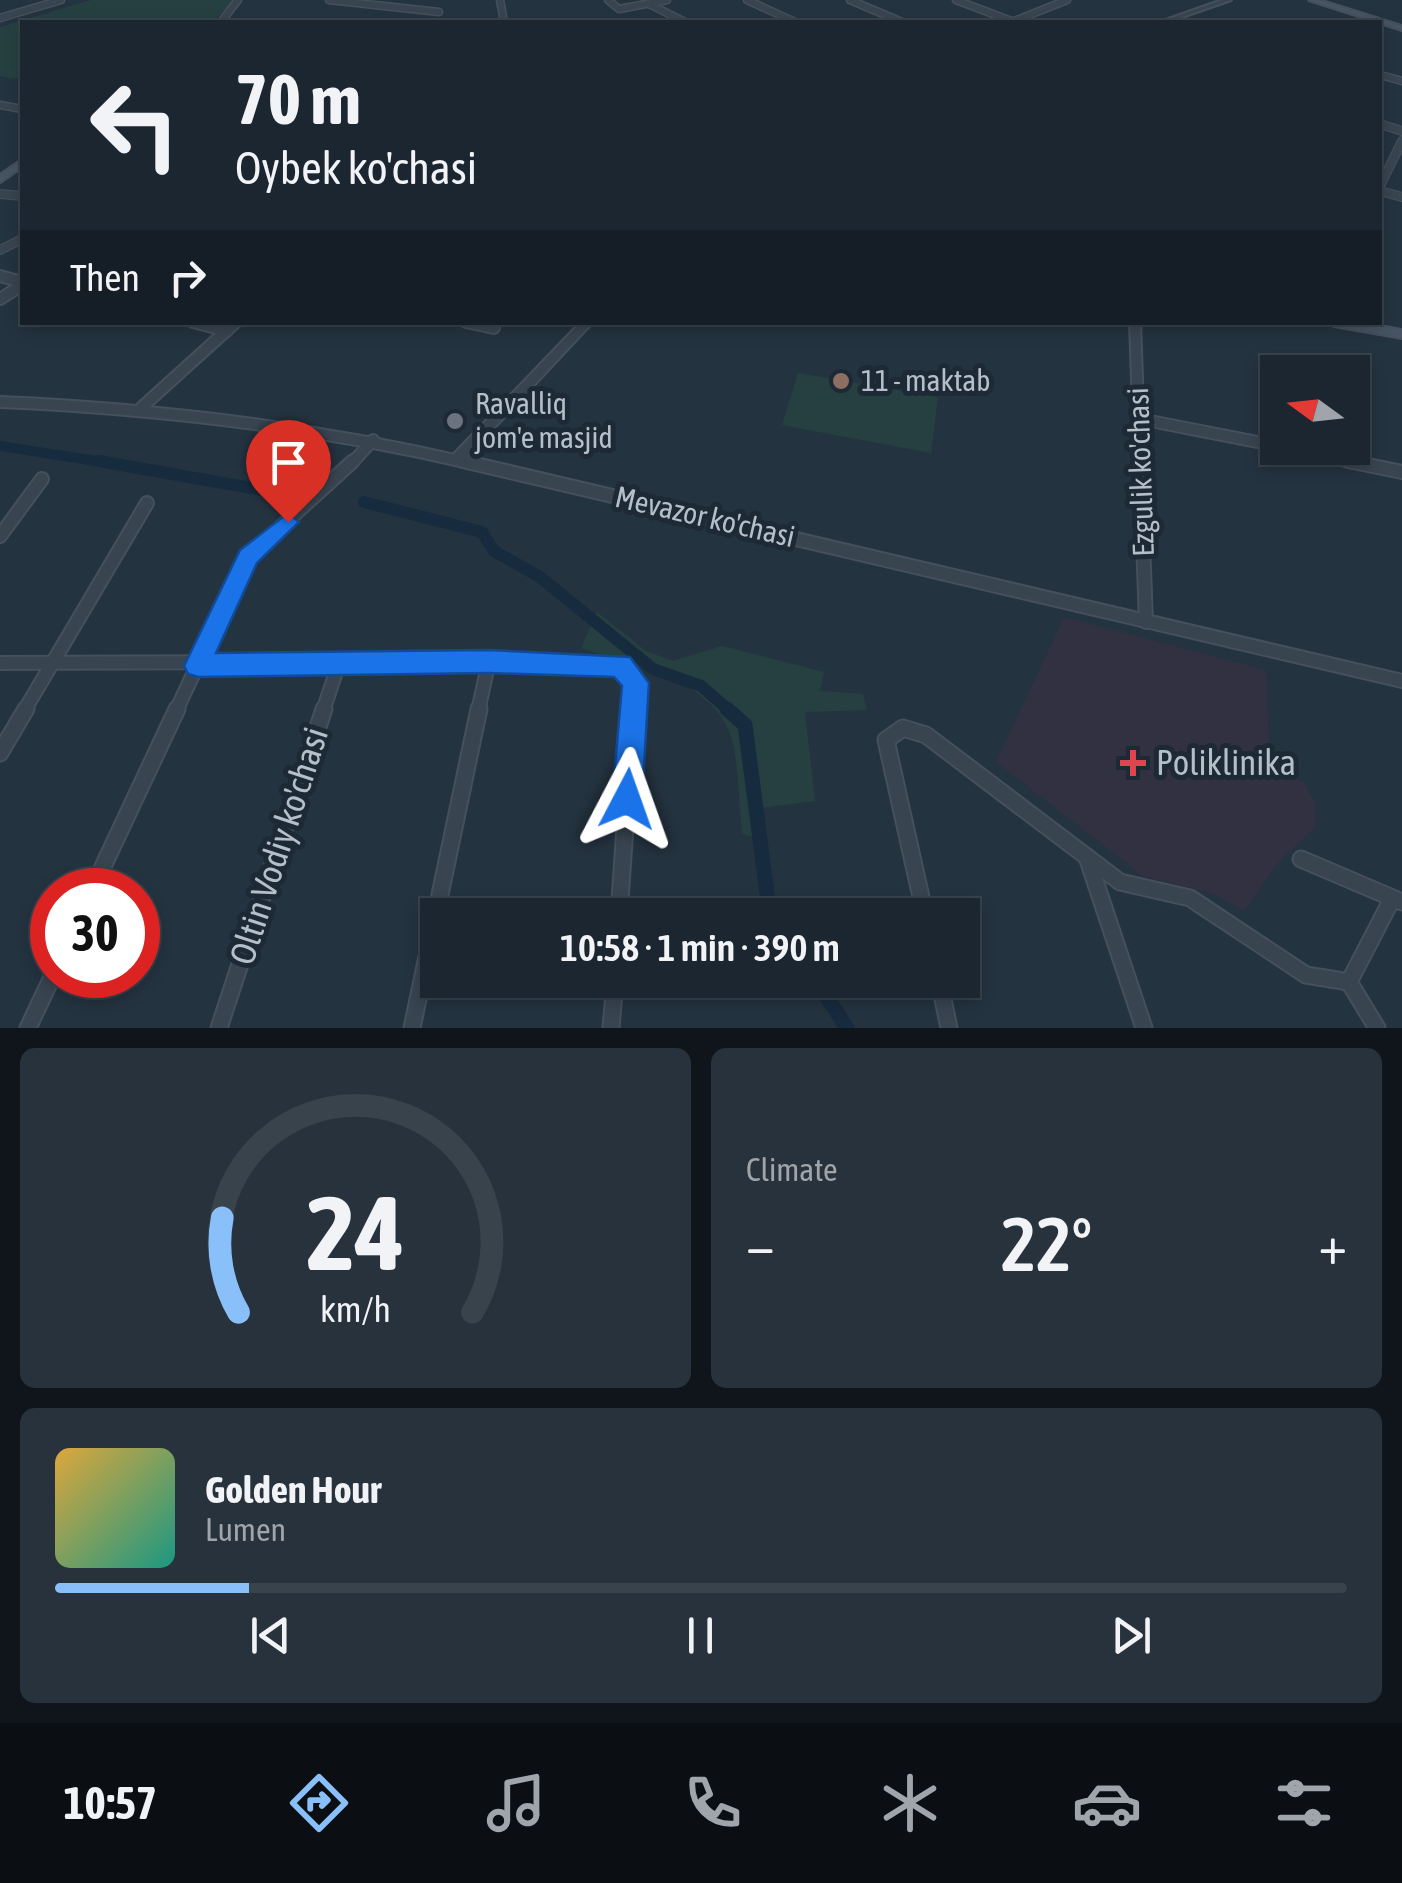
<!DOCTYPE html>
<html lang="en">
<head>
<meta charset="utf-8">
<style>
	body { margin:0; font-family:"Asap Condensed",sans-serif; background:#28323c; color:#f1f3f6; height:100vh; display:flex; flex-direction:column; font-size:38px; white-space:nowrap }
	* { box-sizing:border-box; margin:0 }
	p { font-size:32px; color:#a0a5ab }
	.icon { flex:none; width:55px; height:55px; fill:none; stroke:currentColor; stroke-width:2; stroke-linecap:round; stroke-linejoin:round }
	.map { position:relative; height:1028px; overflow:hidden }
	.drawer { display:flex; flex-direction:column; gap:20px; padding:20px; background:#0f151a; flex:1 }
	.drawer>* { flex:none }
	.guide { position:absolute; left:20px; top:20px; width:1362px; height:305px; border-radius:0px; box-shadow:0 5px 15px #0003,0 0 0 2px #39434c; background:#1b2630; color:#f1f3f6; overflow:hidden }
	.needle { width:65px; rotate:285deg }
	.buttons { position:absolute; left:1260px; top:355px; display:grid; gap:20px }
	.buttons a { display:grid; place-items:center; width:110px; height:110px; border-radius:0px; background:#1b2630; box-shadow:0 5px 15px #0003,0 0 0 2px #39434c; font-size:50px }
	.speed { position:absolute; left:30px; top:868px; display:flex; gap:20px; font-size:50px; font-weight:700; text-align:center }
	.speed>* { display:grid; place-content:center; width:130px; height:130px; border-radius:50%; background:#1b2630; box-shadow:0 5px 15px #0003,0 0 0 2px #39434c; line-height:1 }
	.speed .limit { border:15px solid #d22; background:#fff; color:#111 }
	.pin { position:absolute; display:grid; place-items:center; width:85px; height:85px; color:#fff; margin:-102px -42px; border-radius:50% 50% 50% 0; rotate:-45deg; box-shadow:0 0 10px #0007 }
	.pin .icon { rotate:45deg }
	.me { position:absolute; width:110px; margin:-55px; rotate:4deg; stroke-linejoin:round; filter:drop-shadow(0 0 8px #0008) }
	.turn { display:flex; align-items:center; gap:35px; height:210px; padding:0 50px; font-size:45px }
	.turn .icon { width:130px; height:130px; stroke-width:2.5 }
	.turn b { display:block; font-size:70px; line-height:85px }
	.then { display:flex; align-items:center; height:95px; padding:0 50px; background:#0003; gap:20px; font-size:38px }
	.big { font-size:75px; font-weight:600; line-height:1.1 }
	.drawer .tile { flex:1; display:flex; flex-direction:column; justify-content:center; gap:15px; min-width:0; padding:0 35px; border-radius:15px; background:#28323c }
	.drawer .dial { align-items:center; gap:0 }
	.dial svg { height:260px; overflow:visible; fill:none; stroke:#39434c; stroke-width:7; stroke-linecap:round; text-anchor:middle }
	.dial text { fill:#f1f3f6; stroke:none }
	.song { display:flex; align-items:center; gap:30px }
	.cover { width:120px; height:120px; border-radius:15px; background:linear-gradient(135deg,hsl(40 70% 55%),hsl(170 70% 35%)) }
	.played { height:10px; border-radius:5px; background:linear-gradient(90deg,#8ac0fa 15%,#39434c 15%) }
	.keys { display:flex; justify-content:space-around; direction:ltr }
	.heat { display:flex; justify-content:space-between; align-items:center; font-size:55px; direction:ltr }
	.drawer .tiles { flex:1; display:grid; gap:20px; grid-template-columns:1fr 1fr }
	.tile:last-child { grid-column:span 2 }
	.trip { position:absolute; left:420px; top:898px; width:560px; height:100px; border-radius:0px; background:#1b2630; box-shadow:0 5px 15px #0003,0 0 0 2px #39434c; font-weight:600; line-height:100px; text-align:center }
	.dock { display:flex; height:160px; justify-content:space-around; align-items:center; background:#0b0f13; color:#a0a5ab }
	.dock .icon { width:70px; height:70px }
	.dock .on { color:#8ac0fa }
	.dock b { font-size:45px; color:#f1f3f6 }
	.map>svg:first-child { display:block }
</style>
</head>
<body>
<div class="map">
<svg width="1402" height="1028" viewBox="0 0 1402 1028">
	<rect width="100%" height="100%" fill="#243340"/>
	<!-- medical -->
	<polygon fill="#313141" points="1064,617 1266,670 1270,764 1304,783 1316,804 1315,829 1282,858 1244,911 1211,893 1143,876 996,762"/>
	<!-- green -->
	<g fill="#264041">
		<polygon points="91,0 234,0 213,22 22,22 22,76 14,79 0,76 0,27"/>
		<polygon points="798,373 938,397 931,453 782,425"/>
		<path d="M597,612l49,39 27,10 49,-15 102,26 -4,19 43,3 4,16 -62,2 10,89 -55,7 2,31 -20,-5c-3,-28 -3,-58 -8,-86 -13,-69 -97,-80 -153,-100z"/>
	</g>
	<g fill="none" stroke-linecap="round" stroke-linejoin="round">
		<!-- canal-far2 -->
		<polyline stroke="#172b3e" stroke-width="10" points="0,446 115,464"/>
		<!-- canal-far1 -->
		<g stroke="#172b3e" stroke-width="12">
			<polyline points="99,461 285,494"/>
			<polyline points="364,502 482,532 494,551 540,577 653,669 701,686 730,711"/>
		</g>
		<!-- canal -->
		<g stroke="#172b3e" stroke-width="15">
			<polyline points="727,709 745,725 769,908 774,915"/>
			<polyline points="816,980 847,1028"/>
		</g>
		<!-- minor-far4 casing -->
		<g stroke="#45505c" stroke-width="9">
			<g id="minor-far4">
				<polyline points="329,0 439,12"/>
				<polyline points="500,0 504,22"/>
				<polyline points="608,0 619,9 667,0"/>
				<polyline points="747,0 795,22"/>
				<polyline points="850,0 902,22"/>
				<polyline points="956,0 1014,22"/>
				<polyline points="649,4 685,22"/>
				<polyline points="0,18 61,0"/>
				<polyline points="221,22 238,0"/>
				<polyline points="1012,22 1067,0"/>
				<polyline points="1380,75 1402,81"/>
				<polyline points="0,105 22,109"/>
			</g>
		</g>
		<!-- minor-far3 casing -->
		<g stroke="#45505c" stroke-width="10">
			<g id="minor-far3">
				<polyline points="1380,124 1402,131"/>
				<polyline points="1380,186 1402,141"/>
				<polyline points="1380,191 1402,197"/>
				<polyline points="0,194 22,196"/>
				<polyline points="0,250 22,239"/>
			</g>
		</g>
		<!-- minor-far2 casing -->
		<g stroke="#45505c" stroke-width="14">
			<g id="minor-far2">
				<polyline points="0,276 22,282"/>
				<polyline points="0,299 22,285"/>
				<polyline points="193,322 227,331"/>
				<polyline points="466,322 494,328"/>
				<polyline points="1135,322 1140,464"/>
				<path d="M0,402c162,7 316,25 473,62"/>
				<polyline points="141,408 236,322"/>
				<polyline points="1140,419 1278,446"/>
				<polyline points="1283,448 1360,464"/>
				<polyline points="351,464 373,440"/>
			</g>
		</g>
		<!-- minor-far1 casing -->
		<g stroke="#45505c" stroke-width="16">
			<g id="minor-far1">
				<polyline points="463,461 1402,681"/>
				<polyline points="1140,461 1146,622"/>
				<polyline points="1348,461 1402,472"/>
				<polyline points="0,536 42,479"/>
				<polyline points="0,663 489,661 621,666 635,683 633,711"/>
				<polyline points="24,711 147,503"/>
				<polyline points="176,711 248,557 353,461"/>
				<polyline points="323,711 339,663"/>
				<polyline points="478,711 489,661"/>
			</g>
		</g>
		<!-- minor casing -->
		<g stroke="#45505c" stroke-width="19">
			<g id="minor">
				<polyline points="0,753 26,709"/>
				<polyline points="1087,857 1144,1028"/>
				<polyline points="1301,859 1402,902"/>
				<polyline points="92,890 177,709"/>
				<polyline points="619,915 633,709"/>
				<polyline points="925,915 886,740 903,728 926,735 1120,882 1190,898 1306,975 1349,982"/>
				<polyline points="939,980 949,1028"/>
				<polyline points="28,1028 53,975"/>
				<polyline points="219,1028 324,709"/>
				<polyline points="412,1028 479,709"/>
				<polyline points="611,1028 615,980"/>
				<polyline points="1377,1028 1349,982 1392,899"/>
			</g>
		</g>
		<!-- tertiary casing -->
		<g stroke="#45505c" stroke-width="4">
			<g id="tertiary">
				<polygon points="1222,0 1231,0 1168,22 1160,22"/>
				<polygon points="581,322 593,322 463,461 453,461 452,458 453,455"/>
			</g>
		</g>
		<!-- secondary casing -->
		<g stroke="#45505c" stroke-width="4">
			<g id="secondary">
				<polygon points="1309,0 1319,0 1402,26 1402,30"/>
				<polygon points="22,160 22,167 0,182 0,175"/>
				<polygon points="1328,322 1358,322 1402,330 1402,338 1334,326"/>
			</g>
		</g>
		<!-- minor-far4 -->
		<use href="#minor-far4" stroke="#384450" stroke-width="6"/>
		<!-- minor-far3 -->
		<use href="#minor-far3" stroke="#384450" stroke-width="8"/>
		<!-- minor-far2 -->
		<use href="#minor-far2" stroke="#384450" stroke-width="10"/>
		<!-- minor-far1 -->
		<use href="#minor-far1" stroke="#384450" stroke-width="12"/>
		<!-- minor -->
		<use href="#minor" stroke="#384450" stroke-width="15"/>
		<!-- tertiary -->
		<use href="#tertiary" fill="#384450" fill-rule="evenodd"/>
		<!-- secondary -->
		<use href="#secondary" fill="#465463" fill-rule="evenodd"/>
	</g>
	<!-- route -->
	<polygon fill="#1a73e8" stroke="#114b97" stroke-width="2.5" points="288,513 299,522 257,563 216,653 489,650 630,657 649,683 642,799 638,810 627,814 617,810 612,799 622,686 614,677 489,673 198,677 188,674 184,666 240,550"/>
	<!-- markers -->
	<circle fill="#8d6e63" stroke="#1d2935" stroke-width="4" cx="841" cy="381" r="10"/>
	<circle fill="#6b7280" stroke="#1d2935" stroke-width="4" cx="455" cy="421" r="10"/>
	<path fill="#e0444e" stroke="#1d2935" stroke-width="4" d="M1128 748h10v10h10v10h-10v10h-10v-10h-10v-10h10z"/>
	<g text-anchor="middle" stroke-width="10" stroke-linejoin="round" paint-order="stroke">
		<!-- poi labels -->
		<g font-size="30" fill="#b5bfca" stroke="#1d2935" text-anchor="start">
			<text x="861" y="391">11 - maktab</text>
			<text x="475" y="414">Ravalliq<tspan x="475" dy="34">jom'e masjid</tspan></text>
		</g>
		<!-- street labels -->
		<g font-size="30" fill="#b5bfca" stroke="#1d2935">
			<text transform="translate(1141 472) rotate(-92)" y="10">Ezgulik ko'chasi</text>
			<text transform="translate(705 517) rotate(13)" y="10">Mevazor ko'chasi</text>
		</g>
		<!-- near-poi labels -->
		<g font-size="35" fill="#b5bfca" stroke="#1d2935" text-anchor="start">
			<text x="1156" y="775">Poliklinika</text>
		</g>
		<!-- near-street labels -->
		<g font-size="35" fill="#b5bfca" stroke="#1d2935">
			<text transform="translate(279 846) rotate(-72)" y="12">Oltin Vodiy ko'chasi</text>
		</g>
	</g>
</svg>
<div class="buttons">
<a><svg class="needle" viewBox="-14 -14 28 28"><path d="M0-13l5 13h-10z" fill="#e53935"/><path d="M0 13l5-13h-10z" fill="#a0a5ab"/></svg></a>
</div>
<div class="speed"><div class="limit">30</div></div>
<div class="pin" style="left:288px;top:522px;background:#d93025"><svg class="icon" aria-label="arrive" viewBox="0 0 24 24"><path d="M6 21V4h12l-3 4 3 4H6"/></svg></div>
<svg class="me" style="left:627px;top:799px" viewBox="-20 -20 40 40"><path d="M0-17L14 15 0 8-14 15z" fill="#1a73e8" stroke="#fff" stroke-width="4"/></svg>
<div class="trip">10:58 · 1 min · 390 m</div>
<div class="guide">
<div class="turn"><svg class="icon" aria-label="left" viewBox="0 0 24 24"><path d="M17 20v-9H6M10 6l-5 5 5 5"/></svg><div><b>70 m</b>Oybek ko'chasi</div></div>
<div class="then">Then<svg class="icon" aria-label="right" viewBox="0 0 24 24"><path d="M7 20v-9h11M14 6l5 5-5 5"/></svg></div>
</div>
</div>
<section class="drawer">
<div class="tiles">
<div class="tile dial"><svg viewBox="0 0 100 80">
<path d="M14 69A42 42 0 1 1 86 69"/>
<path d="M14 69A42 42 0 0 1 9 40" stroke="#8ac0fa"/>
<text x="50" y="56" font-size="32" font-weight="700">24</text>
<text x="50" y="72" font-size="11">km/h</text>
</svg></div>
<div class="tile"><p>Climate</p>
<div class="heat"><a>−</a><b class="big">22°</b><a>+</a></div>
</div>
<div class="tile">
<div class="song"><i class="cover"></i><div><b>Golden Hour</b><p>Lumen</p></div></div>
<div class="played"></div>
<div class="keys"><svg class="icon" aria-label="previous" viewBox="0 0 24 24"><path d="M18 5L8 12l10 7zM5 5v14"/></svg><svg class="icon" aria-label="pause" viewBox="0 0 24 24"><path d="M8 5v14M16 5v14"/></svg><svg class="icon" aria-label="next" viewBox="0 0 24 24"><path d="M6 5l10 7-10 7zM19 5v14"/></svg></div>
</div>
</div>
</section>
<nav class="dock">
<b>10:57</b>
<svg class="icon on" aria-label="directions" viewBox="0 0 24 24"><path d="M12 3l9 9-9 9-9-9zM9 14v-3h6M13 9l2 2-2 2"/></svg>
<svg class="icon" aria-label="music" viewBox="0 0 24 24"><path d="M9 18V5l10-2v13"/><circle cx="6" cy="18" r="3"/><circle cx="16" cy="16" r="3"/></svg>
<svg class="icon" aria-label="phone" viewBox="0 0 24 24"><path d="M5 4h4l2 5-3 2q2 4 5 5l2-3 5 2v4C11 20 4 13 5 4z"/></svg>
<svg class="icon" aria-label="climate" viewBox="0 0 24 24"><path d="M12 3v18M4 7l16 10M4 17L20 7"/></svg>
<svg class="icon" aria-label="car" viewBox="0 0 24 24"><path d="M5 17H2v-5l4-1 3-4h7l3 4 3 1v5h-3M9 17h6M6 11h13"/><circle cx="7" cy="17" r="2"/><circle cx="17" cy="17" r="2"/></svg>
<svg class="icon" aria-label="filters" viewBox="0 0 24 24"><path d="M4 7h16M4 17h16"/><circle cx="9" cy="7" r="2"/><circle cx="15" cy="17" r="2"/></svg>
</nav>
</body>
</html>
